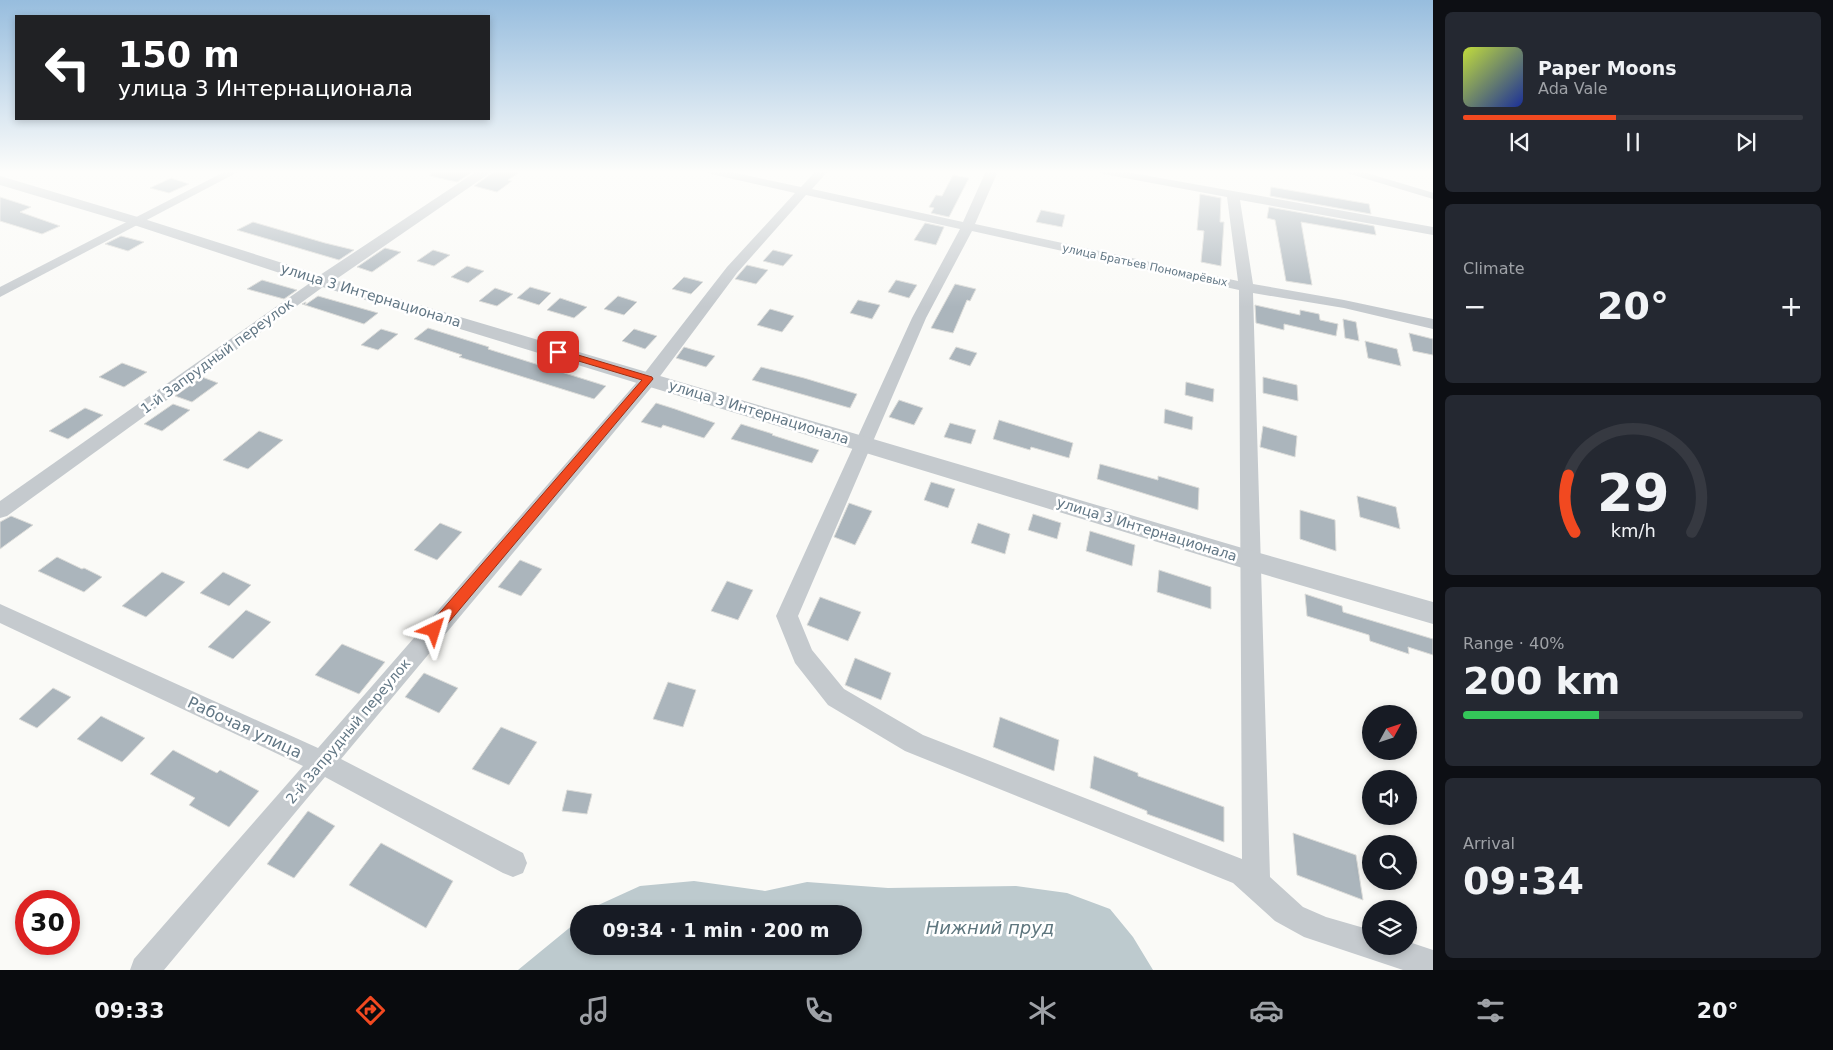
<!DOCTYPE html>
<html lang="en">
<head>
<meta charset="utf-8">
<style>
	body { margin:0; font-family:"DejaVu Sans",sans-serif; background:#242831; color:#f1f3f6; height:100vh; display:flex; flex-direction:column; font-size:19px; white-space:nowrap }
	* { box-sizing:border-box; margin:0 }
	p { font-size:16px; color:#9ea1a6 }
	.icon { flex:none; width:28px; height:28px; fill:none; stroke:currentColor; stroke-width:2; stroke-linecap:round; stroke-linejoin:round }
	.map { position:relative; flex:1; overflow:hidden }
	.side { display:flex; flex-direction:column; gap:12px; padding:12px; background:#0d0f14; width:400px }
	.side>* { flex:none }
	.banner { position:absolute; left:15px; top:15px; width:475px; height:105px; border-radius:0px; box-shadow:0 2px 8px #0003; background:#202124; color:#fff; overflow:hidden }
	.needle { width:32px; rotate:50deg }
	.fabs { position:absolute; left:1362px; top:705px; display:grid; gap:10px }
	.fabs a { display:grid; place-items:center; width:55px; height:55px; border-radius:50%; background:#171b24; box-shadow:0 2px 8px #0003; font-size:25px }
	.speed { position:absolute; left:15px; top:890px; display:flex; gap:10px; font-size:25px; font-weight:700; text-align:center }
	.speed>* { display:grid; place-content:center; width:65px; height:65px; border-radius:50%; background:#171b24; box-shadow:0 2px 8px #0003; line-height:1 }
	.speed .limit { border:8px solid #d22; background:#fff; color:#111 }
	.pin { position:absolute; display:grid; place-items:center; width:42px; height:42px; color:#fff; margin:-21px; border-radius:10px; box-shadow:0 2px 8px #0006 }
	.me { position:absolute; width:55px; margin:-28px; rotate:41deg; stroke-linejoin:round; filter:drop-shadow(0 0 4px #0008) }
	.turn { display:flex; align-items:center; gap:18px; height:105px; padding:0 20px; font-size:22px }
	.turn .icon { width:65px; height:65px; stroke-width:2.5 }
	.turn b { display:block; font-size:35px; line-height:42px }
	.big { font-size:38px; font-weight:800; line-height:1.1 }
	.side .widget { flex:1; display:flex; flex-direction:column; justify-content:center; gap:8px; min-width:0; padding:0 18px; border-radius:8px; background:#242831 }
	.side .dial { align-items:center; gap:0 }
	.dial svg { height:130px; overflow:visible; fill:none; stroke:#363941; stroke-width:7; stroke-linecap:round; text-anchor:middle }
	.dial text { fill:#f1f3f6; stroke:none }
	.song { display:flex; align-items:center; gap:15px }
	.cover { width:60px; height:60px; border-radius:8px; background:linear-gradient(135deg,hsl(70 70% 55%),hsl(230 70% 35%)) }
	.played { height:5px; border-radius:2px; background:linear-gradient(90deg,#f24920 45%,#363941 45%) }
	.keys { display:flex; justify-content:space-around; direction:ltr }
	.heat { display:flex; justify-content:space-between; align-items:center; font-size:28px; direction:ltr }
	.charge { height:8px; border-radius:4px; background:linear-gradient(90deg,#34c759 40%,#363941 0) }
	.trip { position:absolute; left:570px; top:905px; width:292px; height:50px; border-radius:25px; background:#171b24; box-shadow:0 2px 8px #0003; font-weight:800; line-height:50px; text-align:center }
	.dock { display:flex; height:80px; justify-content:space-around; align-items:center; background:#090b0e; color:#9ea1a6 }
	.dock .icon { width:35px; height:35px }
	.dock .current { color:#f24920 }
	.dock b { font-size:22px; color:#f1f3f6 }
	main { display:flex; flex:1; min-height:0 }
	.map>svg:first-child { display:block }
</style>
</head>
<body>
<main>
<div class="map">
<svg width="1433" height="970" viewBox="0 0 1433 970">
	<rect width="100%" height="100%" fill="#fafaf7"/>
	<!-- water -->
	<polygon fill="#bdcace" points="694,881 765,891 807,882 888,888 1016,886 1067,893 1110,909 1133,937 1153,970 518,970 579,920 579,946 854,946 854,914 585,914 594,907 640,886"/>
	<!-- building -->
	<g fill="#abb5bc" stroke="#dcdcd9">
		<polygon points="431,171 474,171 457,182 430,176"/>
		<polygon points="495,171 521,171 508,180 512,181 497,192 474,186"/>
		<polygon points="953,175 969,178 949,217 931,213 934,208 929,207 936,195 942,196"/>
		<polygon points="171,178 189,184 169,193 150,188"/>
		<polygon points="1271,187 1369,204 1371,214 1270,196"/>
		<polygon points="1200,194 1221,198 1220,222 1224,222 1221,266 1201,262 1204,231 1197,230"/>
		<polygon points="0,197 31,207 20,212 60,226 42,234 0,221"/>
		<polygon points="1269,207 1374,226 1376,235 1301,222 1312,285 1286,281 1275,220 1267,218"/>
		<polygon points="1041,210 1065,215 1062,227 1036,222"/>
		<polygon points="253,222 325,243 354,250 339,260 237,230"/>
		<polygon points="925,223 944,227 936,245 914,240"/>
		<polygon points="121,236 144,242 128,251 105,244"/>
		<polygon points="385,248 401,252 372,272 357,267"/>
		<polygon points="433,250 450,255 434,266 417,261"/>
		<polygon points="773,250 793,255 783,266 763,261"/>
		<polygon points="747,265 768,270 756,284 735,279"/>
		<polygon points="467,266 484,271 468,283 451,277"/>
		<polygon points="684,277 703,282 691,294 672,289"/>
		<polygon points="262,280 297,290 284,299 247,289"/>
		<polygon points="896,280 917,285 909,298 888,292"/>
		<polygon points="955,284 976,289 970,301 967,300 953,333 931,328"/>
		<polygon points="530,287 551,293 539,305 517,298"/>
		<polygon points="495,288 513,294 497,306 479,301"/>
		<polygon points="318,296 378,313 364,324 302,304 306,302 305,305"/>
		<polygon points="618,296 637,302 624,315 604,309"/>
		<polygon points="560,298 587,307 574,318 547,310"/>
		<polygon points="858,300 880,305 872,319 850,313"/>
		<polygon points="1255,305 1300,315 1300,310 1319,314 1320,320 1338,324 1336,336 1284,324 1284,330 1256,323"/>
		<polygon points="770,309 794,316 782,332 757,325"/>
		<polygon points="1343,319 1356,322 1359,341 1345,338"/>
		<polygon points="428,328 489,347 488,349 606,386 594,399 459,357 462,355 414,339"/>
		<polygon points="381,329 398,334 378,350 361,345"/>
		<polygon points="634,329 657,336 645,349 622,341"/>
		<polygon points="1409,333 1433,339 1433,355 1413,351"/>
		<polygon points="1365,341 1397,349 1401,366 1368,358"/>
		<polygon points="684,347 715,356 706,367 676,358"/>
		<polygon points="956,347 977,353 970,366 949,359"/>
		<polygon points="122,363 147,372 124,387 99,377"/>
		<polygon points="761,367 804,378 857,394 850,408 752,380"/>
		<polygon points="202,377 218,383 192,402 175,396"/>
		<polygon points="1263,377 1297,385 1298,401 1263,393"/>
		<polygon points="1186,382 1214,389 1213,402 1185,395"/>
		<polygon points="899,400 923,408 914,425 889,417"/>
		<polygon points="656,403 675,409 715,423 704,438 663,425 661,428 641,422"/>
		<polygon points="173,404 190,410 162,431 144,424"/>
		<polygon points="85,408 103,415 68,439 49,431"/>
		<polygon points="1165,409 1193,417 1192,430 1164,423"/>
		<polygon points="999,420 1073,443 1069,458 1031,447 1030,450 993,439"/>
		<polygon points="950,423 976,430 971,444 944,437"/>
		<polygon points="741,424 773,434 772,435 819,450 812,463 731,439"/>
		<polygon points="1263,426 1297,436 1295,457 1260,447"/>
		<polygon points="259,431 283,440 248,469 223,460"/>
		<polygon points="1100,464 1158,480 1158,476 1199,488 1198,510 1097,479"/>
		<polygon points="931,482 955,489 948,508 924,500"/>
		<polygon points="1357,496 1396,507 1400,529 1360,517"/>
		<polygon points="849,503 872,511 855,545 834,537"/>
		<polygon points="1300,510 1335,520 1336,551 1300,539"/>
		<polygon points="1033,514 1061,523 1057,539 1028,530"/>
		<polygon points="11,516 33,525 0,549 0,522"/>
		<polygon points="440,523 462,532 437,560 414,550"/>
		<polygon points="978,523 1010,534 1005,554 971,543"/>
		<polygon points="1090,531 1135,545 1132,566 1086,551"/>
		<polygon points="57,557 82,569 84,568 102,577 84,592 38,571"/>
		<polygon points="520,560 542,569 521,596 498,587"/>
		<polygon points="1159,570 1211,587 1211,609 1157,592"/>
		<polygon points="162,572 185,582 146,617 122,606"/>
		<polygon points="223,572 251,585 229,606 200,593"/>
		<polygon points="727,581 753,590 738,620 711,611"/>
		<polygon points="1305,594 1342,606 1343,612 1433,639 1433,655 1408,647 1409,654 1370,641 1369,635 1307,616"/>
		<polygon points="820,597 861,612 848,641 807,625"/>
		<polygon points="246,610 271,622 233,659 208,647"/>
		<polygon points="342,644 385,662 359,694 315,675"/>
		<polygon points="855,658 891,673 881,700 845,685"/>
		<polygon points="424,673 458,688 439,713 405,697"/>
		<polygon points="668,682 696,690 683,727 653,719"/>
		<polygon points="53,688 71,697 37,728 19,719"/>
		<polygon points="101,716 145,738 122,762 77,739"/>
		<polygon points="1000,717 1059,740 1054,771 993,747"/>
		<polygon points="501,727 537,742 509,785 472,769"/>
		<polygon points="173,750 217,773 220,770 259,791 229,827 189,805 195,798 150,774"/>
		<polygon points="1094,756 1138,773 1138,776 1224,807 1224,842 1147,814 1147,811 1090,788"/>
		<polygon points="567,790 592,794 587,814 562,811"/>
		<polygon points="308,811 335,826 294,878 267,864"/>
		<polygon points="1293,833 1356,855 1363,900 1297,875"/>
		<polygon points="381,843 453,881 426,928 349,885"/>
	</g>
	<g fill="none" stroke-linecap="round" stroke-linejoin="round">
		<!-- service -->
		<polyline stroke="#c5cace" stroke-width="6" points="1350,171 1433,196"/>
		<!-- minor -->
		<g fill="#c5cace" fill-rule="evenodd">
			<polygon points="226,171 240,171 0,297 0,287"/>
			<path d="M705,171h21l75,16 15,-16h12l-16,18 151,33 23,-51h12l-23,53 263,57 -11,-84 -124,-23 -6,-3h24l312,56v8l-193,-35 13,84 91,16 89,19v10l-89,-21 -91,-15 17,584 33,30 23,10 45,13v16h38v-4l24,8v20h-30l-99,-33 -29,-16 -42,-38 -328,-132 -77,-46 -33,-42 -19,-47 136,-298 48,-89 -154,-34 -69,78 -82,110 -314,376 182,94 4,10 -4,10 -10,4 -10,-4 -178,-96 -161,193h-34l4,-11 169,-193 -303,-143v-19l318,144 325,-373 84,-108 68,-74 -84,-19zM972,231l267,59 3,569 -319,-124 -79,-46 -32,-39 -14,-34 128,-298z"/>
			<polygon points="322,277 329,281 327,284 7,516 0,518 0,501 317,278"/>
		</g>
		<!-- tertiary -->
		<polygon fill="#c5cace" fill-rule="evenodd" points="477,171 493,171 335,280 1249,550 1433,602 1433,624 1249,570 316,285 131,224 0,185 0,176 141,218 320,275"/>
	</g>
	<!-- sky -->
	<linearGradient id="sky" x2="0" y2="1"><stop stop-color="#97bdde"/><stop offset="0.56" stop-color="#fdfdfb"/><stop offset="1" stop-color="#fdfdfb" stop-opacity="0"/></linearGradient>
	<rect width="1433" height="307" fill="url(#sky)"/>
	<!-- route -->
	<polygon fill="#f24920" stroke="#9d2f15" points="558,349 652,377 653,379 439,634 434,635 429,634 427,630 429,625 642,380 555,354 553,352"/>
	<g text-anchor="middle" stroke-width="5" stroke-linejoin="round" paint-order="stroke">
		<!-- far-street labels -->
		<g font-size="11" fill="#627785" stroke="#fff">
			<text transform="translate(1145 265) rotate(12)" y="4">улица Братьев Пономарёвых</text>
		</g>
		<!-- street labels -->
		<g font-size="14" fill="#627785" stroke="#fff">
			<text transform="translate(371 295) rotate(17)" y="5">улица 3 Интернационала</text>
			<text transform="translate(217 356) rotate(-36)" y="5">1-й Запрудный переулок</text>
			<text transform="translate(759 412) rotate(17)" y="5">улица 3 Интернационала</text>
			<text transform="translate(1147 529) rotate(17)" y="5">улица 3 Интернационала</text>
			<text transform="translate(348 731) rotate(-50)" y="5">2-й Запрудный переулок</text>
		</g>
		<!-- near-street labels -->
		<g font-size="16" fill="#627785" stroke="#fff">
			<text transform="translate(245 727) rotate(25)" y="6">Рабочая улица</text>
		</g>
		<!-- near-water labels -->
		<g font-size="18" font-style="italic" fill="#5e767e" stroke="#fff">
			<text x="990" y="934">Нижний пруд</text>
		</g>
	</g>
</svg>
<div class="fabs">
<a><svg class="needle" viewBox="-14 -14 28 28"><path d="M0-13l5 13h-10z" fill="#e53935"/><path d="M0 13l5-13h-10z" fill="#9ea1a6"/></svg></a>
<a><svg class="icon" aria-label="sound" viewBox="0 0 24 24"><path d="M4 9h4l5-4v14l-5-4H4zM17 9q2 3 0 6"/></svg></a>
<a><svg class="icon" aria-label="search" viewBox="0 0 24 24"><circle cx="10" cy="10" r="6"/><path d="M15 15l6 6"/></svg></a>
<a><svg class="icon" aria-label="layers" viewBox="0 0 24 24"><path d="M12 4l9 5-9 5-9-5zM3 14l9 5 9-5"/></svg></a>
</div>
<div class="speed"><div class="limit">30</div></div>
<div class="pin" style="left:558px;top:352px;background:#d93025"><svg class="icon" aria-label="arrive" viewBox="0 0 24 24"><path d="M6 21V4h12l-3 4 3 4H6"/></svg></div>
<svg class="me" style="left:434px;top:630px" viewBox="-20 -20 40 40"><path d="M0-17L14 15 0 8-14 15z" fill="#f24920" stroke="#fff" stroke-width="4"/></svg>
<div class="trip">09:34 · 1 min · 200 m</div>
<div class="banner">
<div class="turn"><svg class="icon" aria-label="left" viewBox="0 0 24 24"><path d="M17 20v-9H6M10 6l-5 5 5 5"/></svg><div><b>150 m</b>улица 3 Интернационала</div></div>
</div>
</div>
<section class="side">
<div class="widget">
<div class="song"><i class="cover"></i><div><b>Paper Moons</b><p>Ada Vale</p></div></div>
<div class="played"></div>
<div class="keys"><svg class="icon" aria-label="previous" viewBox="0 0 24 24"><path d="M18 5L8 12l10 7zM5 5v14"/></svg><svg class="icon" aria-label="pause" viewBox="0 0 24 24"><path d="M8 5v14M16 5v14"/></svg><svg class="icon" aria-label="next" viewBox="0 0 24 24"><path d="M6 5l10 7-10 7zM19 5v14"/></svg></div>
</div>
<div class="widget"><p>Climate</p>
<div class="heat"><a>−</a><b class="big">20°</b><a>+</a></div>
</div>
<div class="widget dial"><svg viewBox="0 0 100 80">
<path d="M14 69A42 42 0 1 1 86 69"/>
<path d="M14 69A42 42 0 0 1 10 34" stroke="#f24920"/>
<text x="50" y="56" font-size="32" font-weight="700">29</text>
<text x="50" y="72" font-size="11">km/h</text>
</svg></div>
<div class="widget"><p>Range · 40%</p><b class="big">200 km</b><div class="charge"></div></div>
<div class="widget"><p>Arrival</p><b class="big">09:34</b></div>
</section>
</main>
<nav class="dock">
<b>09:33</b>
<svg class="icon current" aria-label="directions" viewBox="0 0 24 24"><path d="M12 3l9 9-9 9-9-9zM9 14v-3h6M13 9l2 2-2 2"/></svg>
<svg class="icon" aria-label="music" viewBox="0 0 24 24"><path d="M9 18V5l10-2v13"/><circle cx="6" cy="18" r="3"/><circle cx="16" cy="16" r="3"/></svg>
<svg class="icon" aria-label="phone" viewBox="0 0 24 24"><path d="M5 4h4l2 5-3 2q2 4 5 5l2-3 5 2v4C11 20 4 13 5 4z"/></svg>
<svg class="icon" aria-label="climate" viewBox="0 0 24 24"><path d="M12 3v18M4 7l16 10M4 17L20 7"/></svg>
<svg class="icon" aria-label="car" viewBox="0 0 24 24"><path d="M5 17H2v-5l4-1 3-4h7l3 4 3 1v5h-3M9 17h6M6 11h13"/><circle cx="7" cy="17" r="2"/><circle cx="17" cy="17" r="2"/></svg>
<svg class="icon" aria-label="filters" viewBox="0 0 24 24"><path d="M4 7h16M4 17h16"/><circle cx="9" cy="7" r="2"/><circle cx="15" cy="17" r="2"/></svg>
<b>20°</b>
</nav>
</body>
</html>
